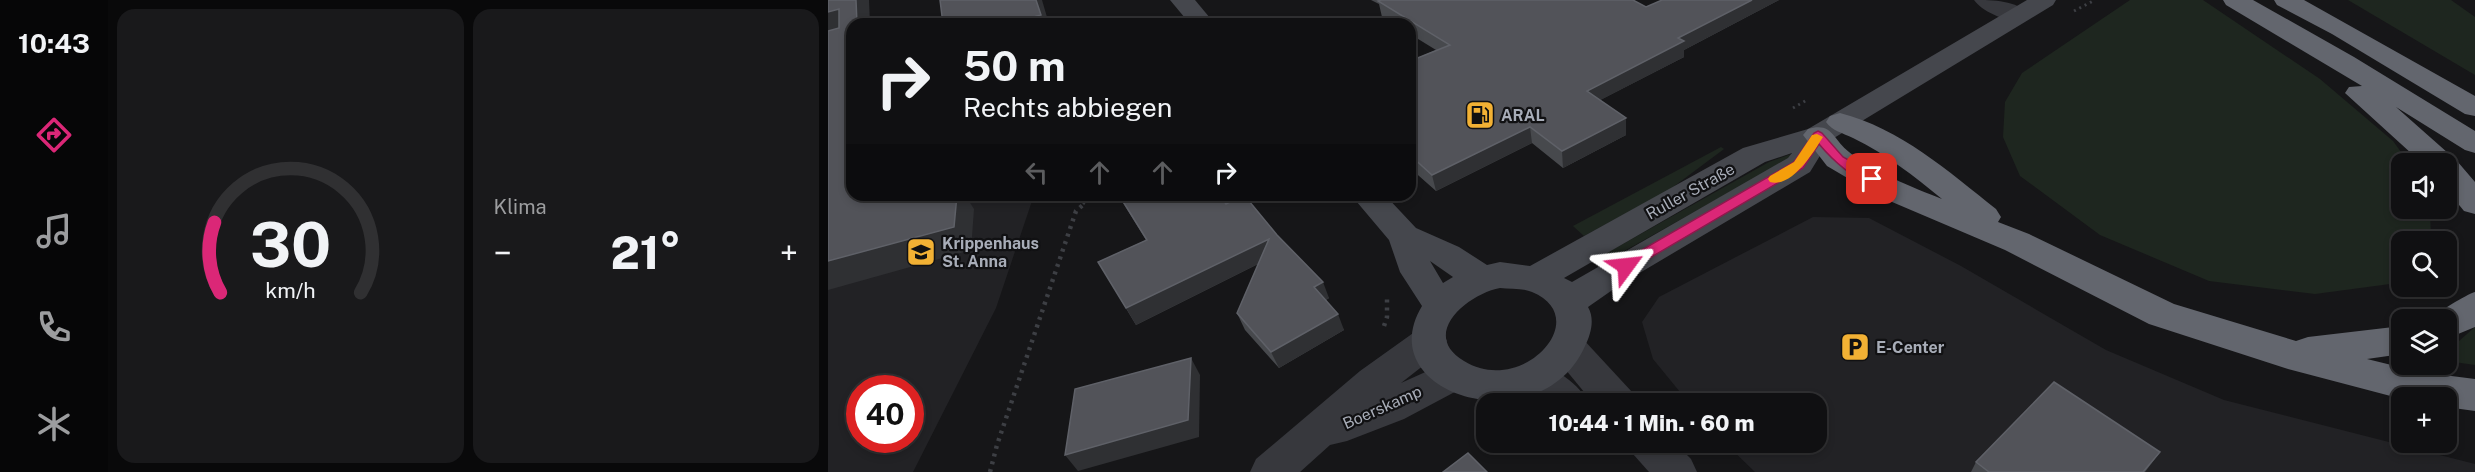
<!DOCTYPE html>
<html lang="de">
<head>
<meta charset="utf-8">
<style>
	body { margin:0; font-family:"Public Sans",sans-serif; background:#19191b; color:#f1f3f6; height:100vh; display:flex; flex-direction:column; font-size:22px; white-space:nowrap }
	* { box-sizing:border-box; margin:0 }
	p { font-size:20px; color:#9c9d9f }
	.icon { flex:none; width:33px; height:33px; fill:none; stroke:currentColor; stroke-width:2; stroke-linecap:round; stroke-linejoin:round }
	.map { position:relative; flex:1; overflow:hidden }
	.side { display:flex; flex-direction:column; gap:9px; padding:9px; background:#09090a; width:720px }
	.side>* { flex:none }
	.guide { position:absolute; left:18px; top:18px; width:570px; height:183px; border-radius:18px; box-shadow:0 3px 9px #0003,0 0 0 2px #303032; background:#101012; color:#f1f3f6; overflow:hidden }
	.controls { position:absolute; left:1563px; top:153px; display:grid; gap:12px }
	.controls a { display:grid; place-items:center; width:66px; height:66px; border-radius:12px; background:#101012; box-shadow:0 3px 9px #0003,0 0 0 2px #303032; font-size:30px }
	.speed { position:absolute; left:18px; top:375px; display:flex; gap:12px; font-size:30px; font-weight:700; text-align:center }
	.speed>* { display:grid; place-content:center; width:78px; height:78px; border-radius:50%; background:#101012; box-shadow:0 3px 9px #0003,0 0 0 2px #303032; line-height:1 }
	.speed .limit { border:9px solid #d22; background:#fff; color:#111 }
	.pin { position:absolute; display:grid; place-items:center; width:51px; height:51px; color:#fff; margin:-26px; border-radius:12px; box-shadow:0 3px 9px #0006 }
	.me { position:absolute; width:66px; margin:-33px; rotate:60deg; stroke-linejoin:round; filter:drop-shadow(0 0 4px #0008) }
	.turn { display:flex; align-items:center; gap:21px; height:126px; padding:0 18px; font-size:27px }
	.turn .icon { width:78px; height:78px; stroke-width:2.5 }
	.turn b { display:block; font-size:42px; line-height:51px }
	.lanes { display:flex; align-items:center; height:57px; padding:0 18px; background:#0003; justify-content:center; gap:30px; direction:ltr }
	.lanes .off { opacity:.35 }
	.big { font-size:45px; font-weight:800; line-height:1.1 }
	.side .tile { flex:1; display:flex; flex-direction:column; justify-content:center; gap:9px; min-width:0; padding:0 21px; border-radius:18px; background:#19191b }
	.side .dial { align-items:center; gap:0 }
	.dial svg { height:156px; overflow:visible; fill:none; stroke:#303032; stroke-width:7; stroke-linecap:round; text-anchor:middle }
	.dial text { fill:#f1f3f6; stroke:none }
	.heat { display:flex; justify-content:space-between; align-items:center; font-size:33px; direction:ltr }
	.side .tiles { flex:1; display:grid; gap:9px; grid-template-columns:repeat(2,1fr) }
	.trip { position:absolute; left:648px; top:393px; width:351px; height:60px; border-radius:18px; background:#101012; box-shadow:0 3px 9px #0003,0 0 0 2px #303032; font-weight:800; line-height:60px; text-align:center }
	main { display:flex; flex:1; min-height:0 }
	.tabs { display:flex; flex-direction:column; width:108px; justify-content:space-around; align-items:center; background:#060607; color:#9c9d9f }
	.tabs .icon { width:42px; height:42px }
	.tabs .selected { color:#db2777 }
	.tabs b { font-size:27px; color:#f1f3f6 }
	.map>svg:first-child { display:block }
</style>
</head>
<body>
<main>
<nav class="tabs">
<b>10:43</b>
<svg class="icon selected" aria-label="directions" viewBox="0 0 24 24"><path d="M12 3l9 9-9 9-9-9zM9 14v-3h6M13 9l2 2-2 2"/></svg>
<svg class="icon" aria-label="music" viewBox="0 0 24 24"><path d="M9 18V5l10-2v13"/><circle cx="6" cy="18" r="3"/><circle cx="16" cy="16" r="3"/></svg>
<svg class="icon" aria-label="phone" viewBox="0 0 24 24"><path d="M5 4h4l2 5-3 2q2 4 5 5l2-3 5 2v4C11 20 4 13 5 4z"/></svg>
<svg class="icon" aria-label="climate" viewBox="0 0 24 24"><path d="M12 3v18M4 7l16 10M4 17L20 7"/></svg>
</nav>
<section class="side">
<div class="tiles">
<div class="tile dial"><svg viewBox="0 0 100 80">
<path d="M14 69A42 42 0 1 1 86 69"/>
<path d="M14 69A42 42 0 0 1 11 33" stroke="#db2777"/>
<text x="50" y="56" font-size="32" font-weight="700">30</text>
<text x="50" y="72" font-size="11">km/h</text>
</svg></div>
<div class="tile"><p>Klima</p>
<div class="heat"><a>−</a><b class="big">21°</b><a>+</a></div>
</div>
</div>
</section>
<div class="map">
<svg width="1647" height="472" viewBox="0 0 1647 472">
	<rect width="100%" height="100%" fill="#161618"/>
	<!-- built -->
	<g fill="#222225" fill-rule="evenodd">
		<path d="M0,120l24,75h182l-38,113 -83,164h-85zM32,388h50v52h-50z"/>
		<polygon points="985,217 1041,218 1133,266 1278,350 1396,400 1647,464 1647,472 927,472 897,443 988,442 988,404 861,403 825,359 814,322 831,297"/>
	</g>
	<!-- green -->
	<g fill="#1e261f">
		<polygon points="1302,0 1375,0 1492,79 1565,141 1581,163 1574,164 1574,208 1602,209 1603,241 1574,242 1573,274 1562,284 1487,294 1381,281 1272,235 1192,176 1175,137 1177,102 1194,73"/>
		<polygon points="1520,0 1623,0 1647,17 1647,75"/>
		<polygon points="893,147 896,149 841,190 756,236 745,226"/>
		<polygon points="966,153 968,155 782,259 777,254 941,162"/>
		<polygon points="1647,327 1647,365 1619,361 1618,350 1623,348"/>
	</g>
	<g fill="none" stroke-linecap="round" stroke-linejoin="round">
		<!-- path-far1 -->
		<g stroke="#3d3f44" stroke-width="3" stroke-dasharray="2 4" stroke-linecap="butt">
			<polyline points="1246,11 1267,0"/>
			<polyline points="965,108 979,100"/>
			<polyline points="255,204 265,195"/>
		</g>
		<!-- path -->
		<g stroke="#3d3f44" stroke-width="4.5" stroke-dasharray="3 5" stroke-linecap="butt">
			<polyline points="556,326 559,317 559,295"/>
			<polyline points="162,472 169,445 248,211 257,203"/>
		</g>
		<!-- street -->
		<g fill="#37383d" fill-rule="evenodd">
			<path d="M1146,0c19,0 43,0 55,15l-3,5c-15,4 -43,-7 -52,-20z"/>
			<polygon points="601,327 614,331 619,341 614,351 573,383 624,360 638,364 643,375 638,386 576,419 519,441 502,445 472,472 422,472 428,459 532,371 588,331"/>
			<polygon points="741,333 754,338 804,392 809,404 766,404 728,358 722,348 728,338"/>
			<path d="M707,362c20,6 45,22 54,42 -32,0 -56,7 -73,-27l5,-11z"/>
			<polygon points="799,442 846,442 863,459 869,472 821,472 805,454"/>
		</g>
		<!-- secondary -->
		<g fill="#45474d" fill-rule="evenodd">
			<polygon points="342,0 367,0 387,24 362,24"/>
			<path d="M1199,0h29l-3,5 -224,136 -19,31 -189,112 -33,23c7,12 3,27 -3,39 -43,99 -217,50 -163,-40l-22,-34 -11,-32 -38,-45h34l31,33 43,19 28,18 13,-3 30,4 213,-118 65,-19zM964,153l-4,5 -216,124 -8,-4 201,-116zM602,261l23,16 -10,6zM672,288c10,1 23,0 32,4 63,26 -10,105 -68,69 -45,-27 4,-67 36,-73z"/>
		</g>
		<!-- highway -->
		<g fill="#63666e" fill-rule="evenodd">
			<polygon points="1395,0 1425,0 1526,57 1647,131 1647,153 1637,150 1568,107 1629,161 1647,182 1647,214 1636,211 1618,189 1618,164 1595,164 1517,93 1521,87 1534,86 1398,5"/>
			<polygon points="1446,0 1476,0 1647,96 1647,116 1637,114 1504,34 1449,5"/>
			<path d="M1012,113c60,15 109,59 156,96l5,8 -3,5 31,12 145,70 122,37 12,-4 94,-11v28l-35,5 53,13 55,7v32l-29,-4v-9l-44,1 -114,-30 -139,-45 -144,-74 -127,-54 -51,-30 -24,-31 5,-6c25,-7 24,10 41,23 22,19 65,36 93,47 -28,-23 -56,-45 -89,-61 -10,-5 -21,-7 -27,-16l4,-6z"/>
			<path d="M1647,292v35l-29,12v-19h-15c3,-6 36,-26 44,-28z"/>
		</g>
	</g>
	<!-- wall -->
	<g fill="#47494d">
		<polygon points="543,0 805,0 818,7 834,0 951,0 856,50 856,57 772,100 798,135 735,168 704,143 608,191 582,168 582,61 608,50 582,34 582,24 566,24 554,17 551,4"/>
		<polygon points="290,195 398,204 501,298 498,300 516,330 451,368 417,330 409,313 430,264 308,325 270,262 318,240"/>
		<polygon points="1332,452 1317,472 1143,472 1148,462"/>
	</g>
	<!-- shaded-wall -->
	<g fill="#2f3033">
		<polygon points="28,0 41,0 42,24 29,24"/>
		<polygon points="208,0 214,0 221,24 178,24"/>
		<polygon points="924,0 951,0 856,50 856,57 759,107 759,91 850,38"/>
		<polygon points="11,9 24,28 0,36 0,12"/>
		<polygon points="798,118 798,135 735,168 734,151"/>
		<polygon points="702,127 704,143 608,191 604,175"/>
		<polygon points="129,195 137,195 146,209 143,250 0,290 0,261"/>
		<polygon points="441,239 448,255 308,325 298,308"/>
		<polygon points="495,282 501,298 493,303 486,287"/>
		<polygon points="510,314 516,330 451,368 443,352"/>
		<polygon points="363,358 372,375 371,437 250,471 237,455"/>
	</g>
	<!-- building -->
	<g fill="#525359" stroke="#5f6168" stroke-width="1.5">
		<polygon points="0,0 28,0 29,24 24,24 24,195 129,195 126,227 0,261 0,31 11,28 11,9 0,12"/>
		<polygon points="112,0 208,0 213,15 178,24 115,24"/>
		<polygon points="553,0 805,0 818,7 834,0 924,0 850,38 856,41 759,91 798,118 734,151 702,127 604,175 582,155 582,83 586,82 582,78 582,61 622,45 550,1"/>
		<polygon points="291,195 391,195 398,204 416,195 449,235 495,282 486,287 510,314 443,352 409,313 441,239 298,308 270,262 319,240"/>
		<polygon points="363,358 360,420 237,455 247,389"/>
		<polygon points="1226,382 1332,452 1315,472 1161,472 1148,462"/>
		<polygon points="640,453 659,472 615,472"/>
	</g>
	<!-- route -->
	<path fill="#db2777" stroke="#8e194d" stroke-width="1.5" d="M990,131l4,2 21,24 34,19 1,3 -1,3c-18,5 -48,-26 -58,-38l-16,24 -172,101h-10l-2,-3 2,-4 173,-100 20,-29z"/>
	<!-- slow -->
	<path fill="#f59e0b" d="M989,134l6,3c-10,16 -31,51 -53,45l-2,-3 2,-3 24,-14 18,-27z"/>
	<!-- icons -->
	<defs>
		<g id="fuel-square" transform="scale(1.5)"><rect x="-9" y="-9" width="18" height="18" rx="4" fill="#f2b134" stroke="#111113"/><path d="M-5.5-6h7V0h2V4h1.3V-2.5L3-4.5l.8-.8L6-3V5H2.5V1h-1V6h-7ZM-4.2-4.7v3.2H.2V-4.7Z" fill="#111"/></g>
		<g id="school-square" transform="scale(1.5)"><rect x="-9" y="-9" width="18" height="18" rx="4" fill="#f2b134" stroke="#111113"/><path d="M0-5L7-2L0 1L-7-2ZM-4 1L0 2.5L4 1V4Q0 6-4 4Z" fill="#111"/></g>
		<g id="parking-square" transform="scale(1.5)"><rect x="-9" y="-9" width="18" height="18" rx="4" fill="#f2b134" stroke="#111113"/><path d="M-3.5-5.5H1a3.5 3.5 0 0 1 0 7H-1V5.5H-3.5ZM-1-3.4V-.6H.8a1.4 1.4 0 0 0 0-2.8Z" fill="#111"/></g>
	</defs>
	<g fill-rule="evenodd">
		<use href="#fuel-square" x="652" y="115"/>
		<use href="#school-square" x="93" y="252"/>
		<use href="#parking-square" x="1027" y="347"/>
	</g>
	<g text-anchor="middle" stroke-width="4.5" stroke-linejoin="round" paint-order="stroke">
		<!-- poi labels -->
		<g font-size="16" font-weight="bold" fill="#a8adb8" stroke="#111113" text-anchor="start">
			<text x="673" y="121">ARAL</text>
			<text x="114" y="249">Krippenhaus<tspan x="114" dy="18">St. Anna</tspan></text>
			<text x="1048" y="353">E-Center</text>
		</g>
		<!-- street labels -->
		<g font-size="16" fill="#a8adb8" stroke="#111113">
			<text transform="translate(862 191) rotate(-29)" y="6">Ruller Straße</text>
			<text transform="translate(554 407) rotate(-24)" y="6">Boerskamp</text>
		</g>
	</g>
</svg>
<div class="controls">
<a><svg class="icon" aria-label="sound" viewBox="0 0 24 24"><path d="M4 9h4l5-4v14l-5-4H4zM17 9q2 3 0 6"/></svg></a>
<a><svg class="icon" aria-label="search" viewBox="0 0 24 24"><circle cx="10" cy="10" r="6"/><path d="M15 15l6 6"/></svg></a>
<a><svg class="icon" aria-label="layers" viewBox="0 0 24 24"><path d="M12 4l9 5-9 5-9-5zM3 14l9 5 9-5"/></svg></a>
<a>+</a>
</div>
<div class="speed"><div class="limit">40</div></div>
<div class="pin" style="left:1044px;top:179px;background:#d93025"><svg class="icon" aria-label="arrive" viewBox="0 0 24 24"><path d="M6 21V4h12l-3 4 3 4H6"/></svg></div>
<svg class="me" style="left:798px;top:266px" viewBox="-20 -20 40 40"><path d="M0-17L14 15 0 8-14 15z" fill="#db2777" stroke="#fff" stroke-width="4"/></svg>
<div class="trip">10:44 · 1 Min. · 60 m</div>
<div class="guide">
<div class="turn"><svg class="icon" aria-label="right" viewBox="0 0 24 24"><path d="M7 20v-9h11M14 6l5 5-5 5"/></svg><div><b>50 m</b>Rechts abbiegen</div></div>
<div class="lanes"><svg class="icon off" aria-label="left" viewBox="0 0 24 24"><path d="M17 20v-9H6M10 6l-5 5 5 5"/></svg><svg class="icon off" aria-label="ahead" viewBox="0 0 24 24"><path d="M12 20V5M6 11l6-6 6 6"/></svg><svg class="icon off" aria-label="ahead" viewBox="0 0 24 24"><path d="M12 20V5M6 11l6-6 6 6"/></svg><svg class="icon" aria-label="right" viewBox="0 0 24 24"><path d="M7 20v-9h11M14 6l5 5-5 5"/></svg></div>
</div>
</div>
</main>
</body>
</html>
